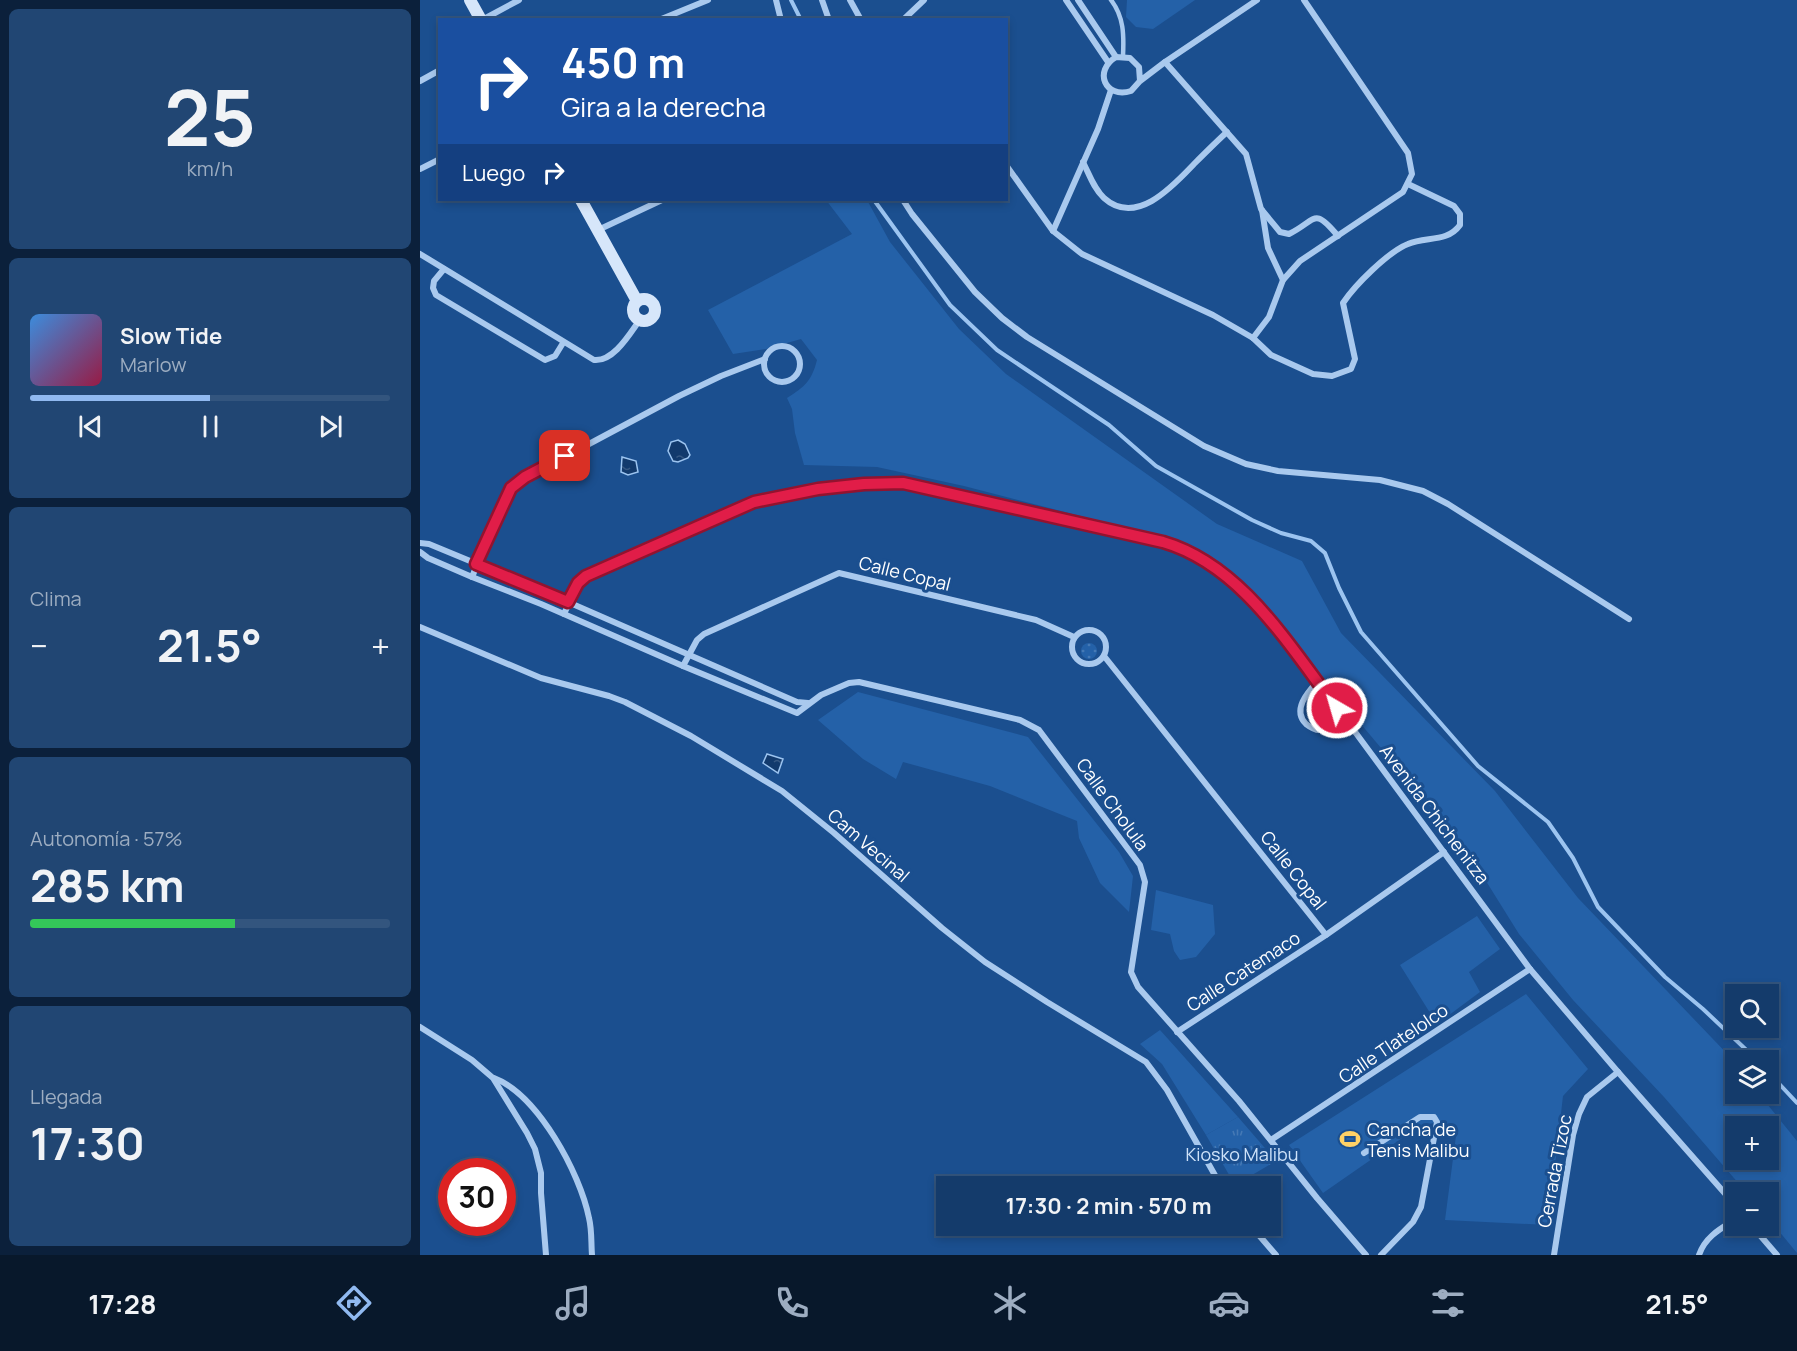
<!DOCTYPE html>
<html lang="es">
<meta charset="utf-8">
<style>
:root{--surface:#143b6b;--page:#214673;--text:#f1f3f6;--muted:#9dadc1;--line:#33557e;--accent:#90b9f0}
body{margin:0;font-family:Manrope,sans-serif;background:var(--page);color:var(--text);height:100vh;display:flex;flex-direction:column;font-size:22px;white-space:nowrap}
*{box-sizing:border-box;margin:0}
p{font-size:20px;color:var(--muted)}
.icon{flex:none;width:33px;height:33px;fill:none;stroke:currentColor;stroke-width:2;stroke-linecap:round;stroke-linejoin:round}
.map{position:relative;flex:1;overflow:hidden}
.drawer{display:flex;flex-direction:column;gap:9px;padding:9px;background:#0b203b;width:420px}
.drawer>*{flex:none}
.banner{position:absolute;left:18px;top:18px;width:570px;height:183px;border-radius:0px;box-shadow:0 3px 9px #0003,0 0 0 2px var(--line);background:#1a4fa0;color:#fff;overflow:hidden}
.fabs{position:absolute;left:1305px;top:984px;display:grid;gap:12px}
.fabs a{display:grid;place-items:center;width:54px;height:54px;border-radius:0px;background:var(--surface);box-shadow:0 3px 9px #0003,0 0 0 2px var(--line);font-size:30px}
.speed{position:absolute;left:18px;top:1158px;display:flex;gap:12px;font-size:30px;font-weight:700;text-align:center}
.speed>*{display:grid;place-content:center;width:78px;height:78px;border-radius:50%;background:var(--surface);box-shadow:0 3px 9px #0003,0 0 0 2px var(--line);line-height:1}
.speed .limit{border:9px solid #d22;background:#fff;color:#111}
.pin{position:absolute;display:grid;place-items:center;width:51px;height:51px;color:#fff;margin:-26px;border-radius:12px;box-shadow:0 3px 9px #0006}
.me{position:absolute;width:66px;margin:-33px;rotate:322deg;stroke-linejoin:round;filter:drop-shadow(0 0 4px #0008)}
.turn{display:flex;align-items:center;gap:21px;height:126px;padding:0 24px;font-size:27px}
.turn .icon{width:78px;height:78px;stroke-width:2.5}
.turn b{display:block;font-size:42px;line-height:51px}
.then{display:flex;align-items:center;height:57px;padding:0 24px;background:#0003;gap:12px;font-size:22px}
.big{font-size:45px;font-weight:700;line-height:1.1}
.drawer .card{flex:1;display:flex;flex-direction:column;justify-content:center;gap:9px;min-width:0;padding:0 21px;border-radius:9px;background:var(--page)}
.drawer .dial{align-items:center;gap:0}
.dial b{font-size:78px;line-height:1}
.song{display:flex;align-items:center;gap:18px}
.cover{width:72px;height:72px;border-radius:9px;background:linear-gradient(135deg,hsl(210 70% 55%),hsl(340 70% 35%))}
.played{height:6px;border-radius:3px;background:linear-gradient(90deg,var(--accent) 50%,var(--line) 50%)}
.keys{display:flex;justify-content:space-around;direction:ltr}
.heat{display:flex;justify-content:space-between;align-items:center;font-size:33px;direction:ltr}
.charge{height:9px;border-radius:4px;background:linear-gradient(90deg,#34c759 57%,var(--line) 0)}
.trip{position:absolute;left:516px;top:1176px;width:345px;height:60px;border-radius:0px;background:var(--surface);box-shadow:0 3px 9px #0003,0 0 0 2px var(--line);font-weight:700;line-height:60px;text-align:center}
.menu{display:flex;height:96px;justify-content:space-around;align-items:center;background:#08182b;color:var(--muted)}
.menu .icon{width:42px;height:42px}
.menu .on{color:var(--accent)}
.menu b{font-size:27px;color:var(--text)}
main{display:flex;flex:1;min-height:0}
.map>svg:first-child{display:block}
.grass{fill:#2461a8;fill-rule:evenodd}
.park{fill:url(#park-tufts)}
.garden{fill:url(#garden-dots)}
.water{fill:url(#water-ripples);stroke:#9cc4f0;stroke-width:1.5}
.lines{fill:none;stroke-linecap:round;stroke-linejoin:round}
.stream{stroke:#9cc4f0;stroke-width:4}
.lane{stroke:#a9c9ee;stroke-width:4.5}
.street{stroke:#a9c9ee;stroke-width:6}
.secondary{stroke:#d6e6fa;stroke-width:12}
.route-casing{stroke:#92132f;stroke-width:15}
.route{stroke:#e11d48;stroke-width:10}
.labels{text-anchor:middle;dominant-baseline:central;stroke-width:6;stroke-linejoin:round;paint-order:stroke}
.street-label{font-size:18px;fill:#fff;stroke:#1b4f8f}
.poi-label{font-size:18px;fill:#fff;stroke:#1b4f8f;text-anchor:start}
.park-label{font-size:18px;fill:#cfe3fa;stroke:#1b4f8f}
</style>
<main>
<section class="drawer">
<div class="card dial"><b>25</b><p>km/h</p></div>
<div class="card">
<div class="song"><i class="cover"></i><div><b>Slow Tide</b><p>Marlow</p></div></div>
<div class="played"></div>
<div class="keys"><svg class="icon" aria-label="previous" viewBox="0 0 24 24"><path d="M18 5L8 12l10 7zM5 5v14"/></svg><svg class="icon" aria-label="pause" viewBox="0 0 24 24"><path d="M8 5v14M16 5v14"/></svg><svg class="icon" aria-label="next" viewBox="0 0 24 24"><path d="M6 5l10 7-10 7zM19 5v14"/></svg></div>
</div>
<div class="card"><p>Clima</p>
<div class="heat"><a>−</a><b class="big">21.5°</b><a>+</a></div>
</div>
<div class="card"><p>Autonomía · 57%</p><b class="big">285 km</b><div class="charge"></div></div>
<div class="card"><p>Llegada</p><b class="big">17:30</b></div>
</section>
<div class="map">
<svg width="1377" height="1255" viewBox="0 0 1377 1255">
<defs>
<pattern id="park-tufts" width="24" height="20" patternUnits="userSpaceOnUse" patternTransform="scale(1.5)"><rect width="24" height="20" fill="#2461a8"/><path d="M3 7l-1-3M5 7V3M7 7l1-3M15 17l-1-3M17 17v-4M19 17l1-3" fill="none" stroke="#4579b5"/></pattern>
<pattern id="garden-dots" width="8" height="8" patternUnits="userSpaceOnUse" patternTransform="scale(1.5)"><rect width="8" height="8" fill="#2461a8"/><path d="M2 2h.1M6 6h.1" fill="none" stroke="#4579b5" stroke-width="1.8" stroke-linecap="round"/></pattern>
<pattern id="water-ripples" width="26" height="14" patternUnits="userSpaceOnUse" patternTransform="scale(1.5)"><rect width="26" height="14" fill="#123a6d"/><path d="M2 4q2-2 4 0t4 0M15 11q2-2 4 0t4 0" fill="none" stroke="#365883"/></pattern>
</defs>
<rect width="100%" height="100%" fill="#1b4f8f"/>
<g class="grass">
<path d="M707,0H775L733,29L716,27L706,17Z"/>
<path d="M406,200H447L470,242L539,329L586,374L797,524L882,561L921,633L1075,791L1158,898L1314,1061L1315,1064L1316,1094H1339L1377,1141V1253L1349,1219L1348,1192H1326L1244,1097L1153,1000L1099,934L1046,849L829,591L769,544L544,486L457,467L384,465L375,433L372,409L367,398C385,387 392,380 397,360L381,339L346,349L313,354L288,310L432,234ZM1316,1126H1348V1160H1316Z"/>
<path d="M438,692L608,737L699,852L713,876L709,912L680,883L659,838L657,821L570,786L483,762L476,779L443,759L398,720Z"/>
<path d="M736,890L793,905L795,934L776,957L760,960L754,951L750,934L731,930Z"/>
<path d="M1057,916L1080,949L1049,972L1060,992L1017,1024L980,965Z"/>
<path d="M1106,994L1168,1069L1143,1096L1128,1225L1025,1220L1037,1128L1017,1122L998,1127L903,1193L869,1145Z"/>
<path d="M740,1030L818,1117L786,1135L742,1064L720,1044Z"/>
</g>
<path class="park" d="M818,1117L856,1161L815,1185L786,1135Z"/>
<g class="garden">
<circle cx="669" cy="651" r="8"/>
<path d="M898,696L912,713L904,718L895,717C887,709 891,702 898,696Z"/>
</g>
<g class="water">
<path d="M258,440L265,444L270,455L268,458L258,462L253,461L248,451L251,442Z"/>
<path d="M202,457L216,461L218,472L208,475L201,472Z"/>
<path d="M347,754L363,759L358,773L343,763Z"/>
</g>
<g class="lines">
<g class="stream">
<path d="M371,0L381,20"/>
<path d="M454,200L530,305L577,350L689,425L736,466L832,520L861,533L891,541L905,553L919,588L941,632L1058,766L1128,822L1153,858L1178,907L1245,977L1283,1009L1337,1060"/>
<path d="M1348,1072L1377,1103"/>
</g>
<path class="lane" d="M691,0C704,17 704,35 703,56"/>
<g class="street">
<path d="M356,0L361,20"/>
<path d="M402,0L409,20"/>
<path d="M430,0L441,20"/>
<path d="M646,0L688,62"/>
<path d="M658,0L696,57"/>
<path d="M62,20L99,0"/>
<path d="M239,20L288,0"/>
<path d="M483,20L504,0"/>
<path d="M745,62L826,154L841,209L860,232L869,234C897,220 893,206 918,236"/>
<path d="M0,81L20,70"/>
<path d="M720,81L719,67L710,58L696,57C673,71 685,99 711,91L720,81L745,62L837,0"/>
<path d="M663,162C669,174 674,189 684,198C716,227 753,186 774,164C785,153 796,142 807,132"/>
<path d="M586,165L633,231L662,254L793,315L833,338L851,355L893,374L912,376L931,369L935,359L923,303C935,285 968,252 988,244C1006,236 1027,243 1040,225V214L1034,206L988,184"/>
<path d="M0,169L20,159"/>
<path d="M483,200L492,214L555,292L582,318L607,337L784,446L826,464L858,471L960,480L1003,491L1028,504L1209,619"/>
<path d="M842,210L848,248L863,280"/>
<path d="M178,230L242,200"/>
<path d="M633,231L678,129L691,90"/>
<path d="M0,254L174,360C193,362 209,335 219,321"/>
<path d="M24,269L14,281L13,288L16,295L125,360L135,356L143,343"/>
<path d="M833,338L849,317L863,280L880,261L983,192L992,174L988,153L884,0"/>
<circle cx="362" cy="364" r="18"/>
<path d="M0,543L9,544L125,592L377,702L388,703"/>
<path d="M0,552L8,558L52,577L121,604L263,666L377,713L401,695L429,683L439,682L600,720L619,730L720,865L725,882L711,972L718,987L819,1101L897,1198L946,1255"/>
<path d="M52,577L87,493L94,484L259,396L301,376L345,359"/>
<path d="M144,614L158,583L166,576L334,503L398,489L444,484L483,483L743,542L767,550L789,562L820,587L839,607L927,721L1110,969L1198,1072L1316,1206"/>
<path d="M0,627L121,678L189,696L205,702L271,736L362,791L414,833L522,928L565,962L627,1002L726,1062L747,1090L801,1186"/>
<circle cx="669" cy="647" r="17"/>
<path d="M684,656L906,935"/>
<path d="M263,666L277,640L284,634L419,573L616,620L654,637"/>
<path d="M897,682C887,693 872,710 886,724C890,727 895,730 899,730C908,730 919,725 927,721"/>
<path d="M0,1027L52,1060L73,1078L107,1133L115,1149L121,1173V1193L126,1255"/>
<path d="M757,1032L906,935L1024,852"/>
<path d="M74,1078C118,1095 160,1173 169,1218C172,1230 171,1243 172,1255"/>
<path d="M851,1140L1110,969"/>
<path d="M944,1153L1000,1117H1014L1017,1122L1001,1207L993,1222L961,1255"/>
<path d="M831,1226L856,1255"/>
<path d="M1332,1226L1357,1255"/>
<path d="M1134,1255L1153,1135L1159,1114L1167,1097L1198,1072"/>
<path d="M1279,1255C1285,1237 1300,1229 1316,1219"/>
</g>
<g class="secondary">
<path d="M50,0L61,20"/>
<path d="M161,200L217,301"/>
<circle cx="224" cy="310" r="11"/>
</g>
</g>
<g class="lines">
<g class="route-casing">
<path id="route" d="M145,456L105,477L91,488L56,564L148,602L158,583L166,576L334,502L398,489L444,484L483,483L743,542C822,565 869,646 917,708"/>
</g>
<use href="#route" class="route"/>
</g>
<defs>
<g id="stadium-bare" transform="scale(1.62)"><path d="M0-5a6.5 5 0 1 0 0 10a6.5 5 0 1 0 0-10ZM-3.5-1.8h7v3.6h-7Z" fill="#ffd166" stroke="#1b4f8f" stroke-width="2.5" paint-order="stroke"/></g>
</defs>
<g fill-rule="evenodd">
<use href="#stadium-bare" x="930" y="1139"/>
</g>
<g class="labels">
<g class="street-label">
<text transform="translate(485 573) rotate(14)">Calle Copal</text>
<text transform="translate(693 804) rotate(54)">Calle Cholula</text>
<text transform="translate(1015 814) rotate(53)">Avenida Chichenitza</text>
<text transform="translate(449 845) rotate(41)">Cam Vecinal</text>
<text transform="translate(874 870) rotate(52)">Calle Copal</text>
<text transform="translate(823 971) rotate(-33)">Calle Catemaco</text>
<text transform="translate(973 1043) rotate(-34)">Calle Tlatelolco</text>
<text transform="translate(1134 1171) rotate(-79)">Cerrada Tizoc</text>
</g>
<g class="poi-label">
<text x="947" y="1129">Cancha de<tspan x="947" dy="21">Tenis Malibu</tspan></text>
</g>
<g class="park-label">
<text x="822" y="1154">Kiosko Malibu</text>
</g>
</g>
</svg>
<div class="fabs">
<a><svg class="icon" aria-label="search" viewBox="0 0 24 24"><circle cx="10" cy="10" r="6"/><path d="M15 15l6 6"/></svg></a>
<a><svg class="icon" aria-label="layers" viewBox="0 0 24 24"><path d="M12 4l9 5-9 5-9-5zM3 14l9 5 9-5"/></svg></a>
<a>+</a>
<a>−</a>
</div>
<div class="speed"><div class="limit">30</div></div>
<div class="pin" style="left:145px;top:456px;background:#d93025"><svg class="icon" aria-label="arrive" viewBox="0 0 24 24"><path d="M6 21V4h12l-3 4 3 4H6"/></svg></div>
<svg class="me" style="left:917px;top:708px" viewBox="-20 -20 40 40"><circle r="17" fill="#e11d48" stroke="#fff" stroke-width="3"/><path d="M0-11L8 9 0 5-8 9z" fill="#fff"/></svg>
<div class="trip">17:30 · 2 min · 570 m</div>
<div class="banner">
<div class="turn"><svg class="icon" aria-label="right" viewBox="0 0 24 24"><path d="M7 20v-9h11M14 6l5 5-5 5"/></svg><div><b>450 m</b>Gira a la derecha</div></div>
<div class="then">Luego<svg class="icon" aria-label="right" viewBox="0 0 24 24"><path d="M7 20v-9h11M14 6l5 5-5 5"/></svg></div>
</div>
</div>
</main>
<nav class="menu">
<b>17:28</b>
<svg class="icon on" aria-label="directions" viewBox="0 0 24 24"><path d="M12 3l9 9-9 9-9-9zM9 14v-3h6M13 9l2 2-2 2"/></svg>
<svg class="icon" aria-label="music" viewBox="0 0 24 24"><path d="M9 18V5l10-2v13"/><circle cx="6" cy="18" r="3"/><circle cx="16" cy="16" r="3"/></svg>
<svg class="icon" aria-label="phone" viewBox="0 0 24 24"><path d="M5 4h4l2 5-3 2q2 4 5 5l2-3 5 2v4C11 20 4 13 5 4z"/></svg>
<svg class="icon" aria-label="climate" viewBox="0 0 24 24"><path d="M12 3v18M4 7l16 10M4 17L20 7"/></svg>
<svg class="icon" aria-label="car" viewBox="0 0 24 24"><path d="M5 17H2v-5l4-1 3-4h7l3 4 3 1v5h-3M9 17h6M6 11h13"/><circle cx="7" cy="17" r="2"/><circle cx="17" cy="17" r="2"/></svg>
<svg class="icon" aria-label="filters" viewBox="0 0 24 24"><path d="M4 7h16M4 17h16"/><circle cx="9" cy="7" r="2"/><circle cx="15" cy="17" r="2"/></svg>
<b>21.5°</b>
</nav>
